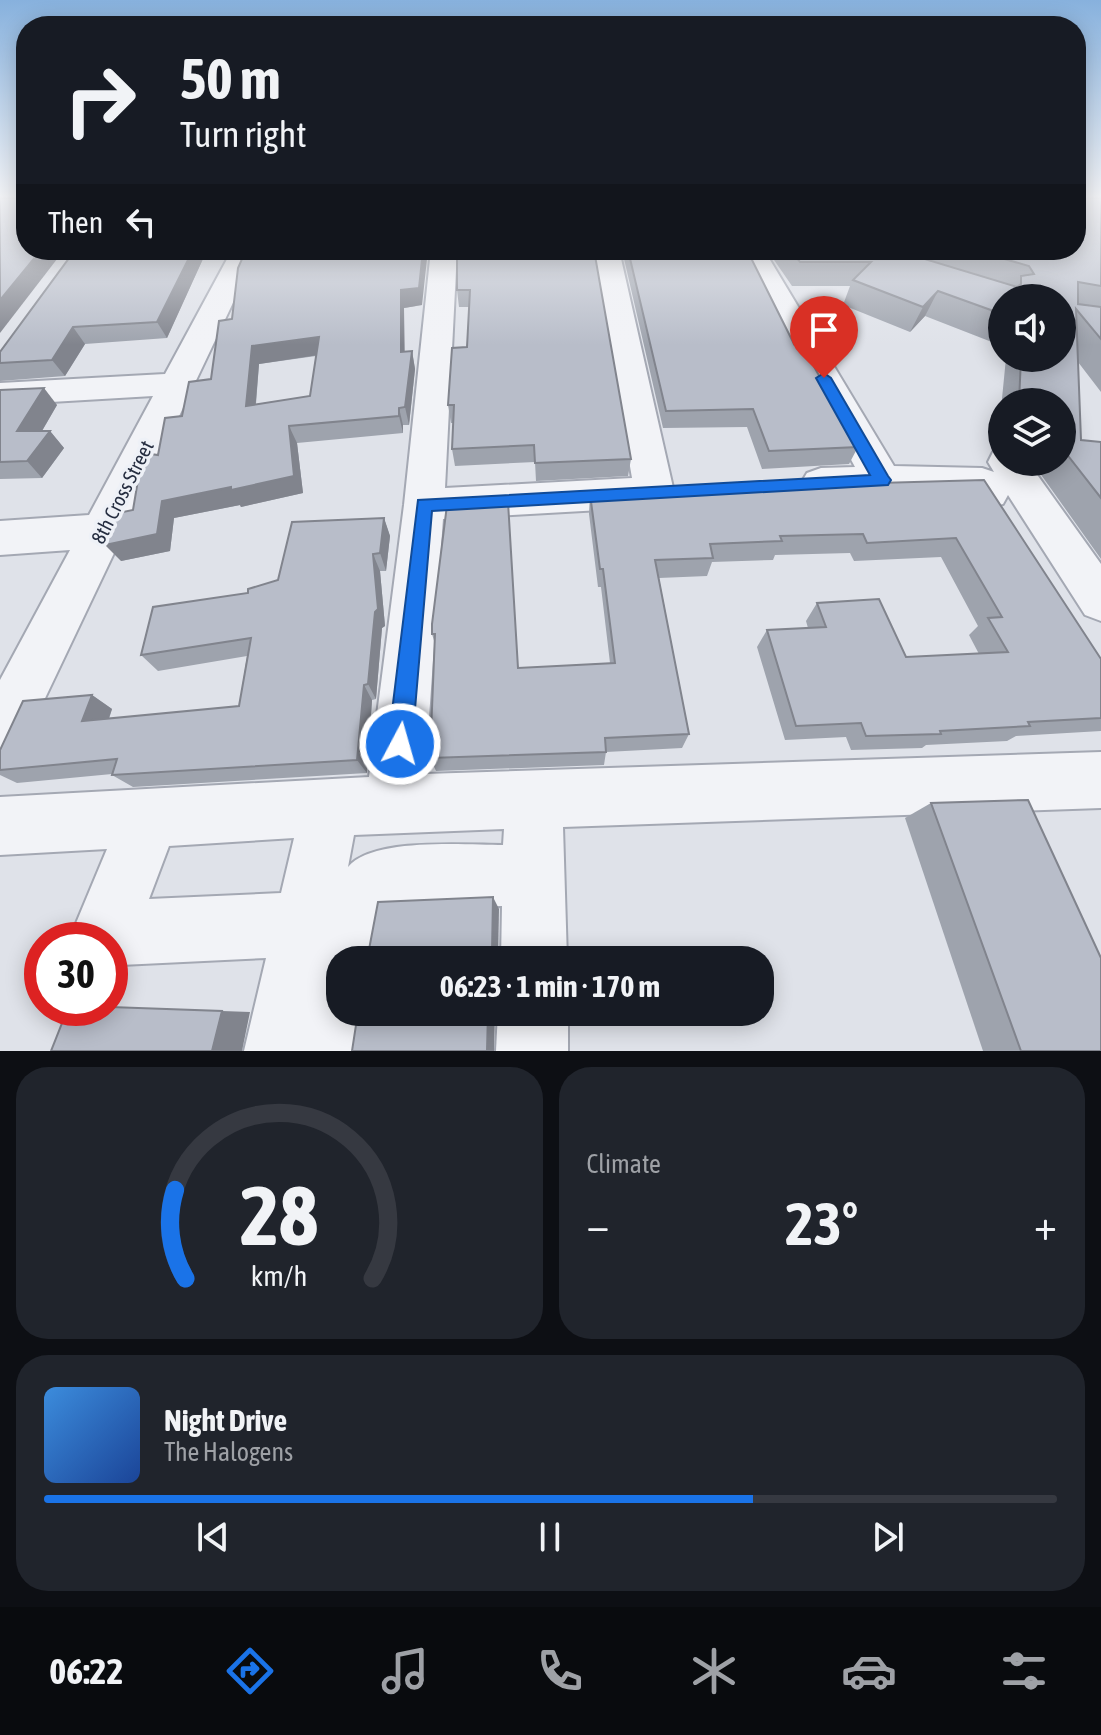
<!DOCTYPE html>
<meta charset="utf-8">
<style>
:root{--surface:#171b24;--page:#20242c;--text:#f1f3f6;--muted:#9ea1a6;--line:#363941;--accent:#1a73e8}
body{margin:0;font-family:"Asap Condensed",sans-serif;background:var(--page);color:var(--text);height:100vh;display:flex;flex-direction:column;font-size:30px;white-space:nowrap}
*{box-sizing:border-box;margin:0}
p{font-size:26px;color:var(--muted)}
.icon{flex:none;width:44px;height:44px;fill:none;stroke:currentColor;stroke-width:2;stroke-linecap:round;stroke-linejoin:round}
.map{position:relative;height:1051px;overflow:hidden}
.drawer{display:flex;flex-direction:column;gap:16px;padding:16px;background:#0d0f14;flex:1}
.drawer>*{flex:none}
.top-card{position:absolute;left:16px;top:16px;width:1070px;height:244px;border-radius:32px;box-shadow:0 4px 20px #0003;background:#171b24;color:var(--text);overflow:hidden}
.fabs{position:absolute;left:988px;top:284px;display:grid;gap:16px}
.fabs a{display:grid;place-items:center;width:88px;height:88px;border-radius:50%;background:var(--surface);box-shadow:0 4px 20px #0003;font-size:40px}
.speed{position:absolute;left:24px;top:922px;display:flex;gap:16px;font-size:40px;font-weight:700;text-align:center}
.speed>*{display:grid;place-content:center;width:104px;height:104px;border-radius:50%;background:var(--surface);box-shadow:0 4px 20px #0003;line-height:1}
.speed .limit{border:12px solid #d22;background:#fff;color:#111}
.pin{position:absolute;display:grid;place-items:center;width:68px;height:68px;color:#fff;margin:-82px -34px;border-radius:50% 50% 50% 0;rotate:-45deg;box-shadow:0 0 8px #0007}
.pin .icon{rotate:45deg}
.me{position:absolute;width:88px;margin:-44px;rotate:6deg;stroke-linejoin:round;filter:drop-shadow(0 0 6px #0008)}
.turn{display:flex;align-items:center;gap:28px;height:168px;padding:0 32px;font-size:36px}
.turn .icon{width:104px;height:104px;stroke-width:2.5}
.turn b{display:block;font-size:56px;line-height:68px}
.then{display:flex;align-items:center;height:76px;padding:0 32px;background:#0003;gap:16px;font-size:30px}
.big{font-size:60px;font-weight:700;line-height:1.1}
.drawer .tile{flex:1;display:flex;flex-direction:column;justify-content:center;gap:12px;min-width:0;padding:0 28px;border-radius:32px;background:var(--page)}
.drawer .dial{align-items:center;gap:0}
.dial svg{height:208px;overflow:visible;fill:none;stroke:var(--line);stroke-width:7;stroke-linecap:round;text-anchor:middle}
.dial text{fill:var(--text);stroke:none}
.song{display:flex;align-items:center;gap:24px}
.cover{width:96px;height:96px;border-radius:12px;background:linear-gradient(135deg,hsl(210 70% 55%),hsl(220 70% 35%))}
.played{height:8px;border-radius:4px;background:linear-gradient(90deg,var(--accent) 70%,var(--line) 70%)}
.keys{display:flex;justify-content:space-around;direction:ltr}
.heat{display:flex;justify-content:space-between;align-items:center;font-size:44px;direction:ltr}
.drawer .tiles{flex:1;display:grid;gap:16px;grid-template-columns:1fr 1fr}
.tile:last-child{grid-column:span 2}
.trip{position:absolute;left:326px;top:946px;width:448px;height:80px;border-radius:32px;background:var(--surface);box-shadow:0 4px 20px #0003;font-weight:700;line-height:80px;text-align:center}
.tab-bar{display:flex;height:128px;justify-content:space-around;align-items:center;background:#090b0e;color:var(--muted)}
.tab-bar .icon{width:56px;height:56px}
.tab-bar .on{color:var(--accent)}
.tab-bar b{font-size:36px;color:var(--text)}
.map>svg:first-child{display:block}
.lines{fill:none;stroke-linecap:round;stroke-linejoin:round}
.minor-casing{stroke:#a4a8b3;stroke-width:4}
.minor{fill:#f2f3f7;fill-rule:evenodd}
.wall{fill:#9ea3ad;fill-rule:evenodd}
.shaded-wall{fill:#81848d}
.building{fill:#b8bdc9;stroke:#81848d;stroke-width:2;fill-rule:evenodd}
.route{fill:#1a73e8;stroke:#114b97;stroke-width:2}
.labels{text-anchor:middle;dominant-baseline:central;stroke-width:7;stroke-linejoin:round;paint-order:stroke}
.street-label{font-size:20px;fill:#262e41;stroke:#eef1f7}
</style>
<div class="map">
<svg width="1101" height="1051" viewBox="0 0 1101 1051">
<rect width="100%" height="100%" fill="#dfe2e9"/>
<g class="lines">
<g class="minor-casing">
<g id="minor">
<path d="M232,250H258L19,753L0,761V680L70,550L0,555V521L89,515L153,396L0,405V383L165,374Z"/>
<path d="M431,250H457L445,488L632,478L593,250H619L674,492L668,503L654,507L443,519L425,774L1101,752V808L563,827L567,960H501L502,906L411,908L392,911L384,960H340V1012H375L369,1051H244L266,958L121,965L110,969V940H69L107,849L0,855V797L369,777L404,505ZM504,829L503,845C467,845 373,837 348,867L354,835ZM294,838L281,893L149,899L169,846Z"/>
<path d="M738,250H764L894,466L982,468L994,472L988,462L993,452L1002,450V462H1028L1101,564V621L1085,615L1008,495L1003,504C990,507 979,510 971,497L882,494L821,498L807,493L801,483L807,473L821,468L855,467Z"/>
<path d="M498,1012H568V1051H496Z"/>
</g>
</g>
<use href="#minor" class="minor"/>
</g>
<g class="wall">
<path d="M1101,198V392L1078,362L1081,440L1101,442V559L1032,462H1062V402H1002V445L998,439L1006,358H1062L1002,298V346L925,316L910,332L843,305L850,286H792L772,257L774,250H1076Z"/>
<path d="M75,250H207L167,338L85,344L65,376L0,381V352Z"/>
<path d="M457,250L631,459L628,476L536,481L535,462L455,466L452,449L453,423H451L448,405L467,347L469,307H459L457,290Z"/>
<path d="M622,250H747L794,344L858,447L849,464L762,469L747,427L663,428Z"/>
<path d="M422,305L404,308V352L412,351L415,369L409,425H403V433L297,443L303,493L241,507L240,505L174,518L170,551L121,561L133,510L158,455L182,416L211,379L219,321ZM316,356L310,396L256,404L259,364Z"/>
<path d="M0,390L57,405L42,431H50L64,448L42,478L0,479Z"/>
<path d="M984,480L1101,659V731L1016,736L1007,741L926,745L922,748L851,750L846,737L785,740L757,647L767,630L808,628L806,621L817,603L906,657L979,654L969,635L978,626L941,557L854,561L850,553L775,555L773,560L712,562L707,576L659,578L689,734L682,748L606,752L604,765L436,771L430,758L435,644L432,634V624L518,668L610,663L601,587H598L589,514L590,494Z"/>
<path d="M384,518L390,536L386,571H380L385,626L382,628L376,699L372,700L367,773L133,787L112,775V774L17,783L0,775V750L92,695L112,709L109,719L239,706L247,656L158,671L141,655L248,593L278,580Z"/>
<path d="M931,803L1101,1051H983L905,818Z"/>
</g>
<g class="shaded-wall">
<path d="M41,250H64L0,333V300Z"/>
<path d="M193,250H207L167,338L157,322Z"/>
<path d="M423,250H428L422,305L404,308L405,370L401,352V290Z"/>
<path d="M938,291L925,316L910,332L923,307Z"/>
<path d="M73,327L85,344L65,376L52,360Z"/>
<path d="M319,337L325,354L259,364L254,424L246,406L252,346Z"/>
<path d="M412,351L415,369L409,425L405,407Z"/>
<path d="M44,388L57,405L32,448L17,431Z"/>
<path d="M399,408L403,425V433L399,416Z"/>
<path d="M289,426L297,443L303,493L241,507L240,505L174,518L170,551L121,561L105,545L162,501Z"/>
<path d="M50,431L64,448L42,478L27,461Z"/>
<path d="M384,518L390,536L386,571L380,553Z"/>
<path d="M373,554L380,571L385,626L382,628L376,699L368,684Z"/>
<path d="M364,685L372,700L367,773L357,760Z"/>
<path d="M92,695L112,709L103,735L82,721Z"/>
<path d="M493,897L499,909L498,960L492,953Z"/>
<path d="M222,1011L250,1012L242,1051H212Z"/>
<path d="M488,1012H495L494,1051H487Z"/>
</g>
<g class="building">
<path d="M0,198H26V250H41L0,300Z"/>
<path d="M1076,198H1101V286L1078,282V304L1101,307V339L1076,309L1081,440L1101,442V498L1062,448V402H1019L1021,358H1062V298H1002V314L938,291L923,307L853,280L871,262H800L791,250H895L1017,287L1021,284V276L1034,274L1029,266L973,250H1076Z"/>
<path d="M75,250H193L157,322L73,327L52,360L0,363V352Z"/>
<path d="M246,250H423L419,288L401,290V352L412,351L405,407L399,408V416L289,426L294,476L231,490V487L162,501L157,534L105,545L113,514L133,510L142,456L144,453L158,455L165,418L182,416L189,382L211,379L219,321L232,319L238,268ZM319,337L310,396L246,406L252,346Z"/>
<path d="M457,250H594L631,459L535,463L534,445L452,449L454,405H448L452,348L467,347L470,290H457Z"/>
<path d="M628,250H747L794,344L799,339L858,447L769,451L753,409L666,411Z"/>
<path d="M44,388L17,431H50L27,461L0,462V390Z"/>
<path d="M877,478L879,483L984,480L1101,659V718L1028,722L1030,726L940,731L941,734L866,736L861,723L796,726L767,630L826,627L817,603L879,599L906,657L1008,652L988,618L1002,617L956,538L867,543L863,534L780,536L782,541L710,544L713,558L655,560L689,734L605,738L606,752L430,758L435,634H432V624L447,505L508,502L518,668L615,663L603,569H600L590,494Z"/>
<path d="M384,518L380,553L373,554L378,609L375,612L368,684L364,685L357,760L112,775L117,759L0,770V750L23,701L92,695L82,721L239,706L251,638L141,655L153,607L248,593V589L278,580L292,522Z"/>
<path d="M1028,800L1101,958V1051H1021L931,803Z"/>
<path d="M493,897L492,953L495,956H512V960H367L378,902Z"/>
<path d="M110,1007L222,1011L212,1051H51L68,1008Z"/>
<path d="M358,1012H488L487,1051H352Z"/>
</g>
<linearGradient id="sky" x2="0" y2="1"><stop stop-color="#87b1dd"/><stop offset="0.57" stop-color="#f1f2f5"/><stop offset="1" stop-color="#f1f2f5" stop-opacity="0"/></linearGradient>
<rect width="1101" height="345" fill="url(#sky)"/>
<path class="route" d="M824,373L831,378L888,476L891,480L888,485L432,511L412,744L408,752L400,756L392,752L388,744L418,500L870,475L816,378Z"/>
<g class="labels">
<g class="street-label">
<text transform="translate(122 492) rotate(-63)">8th Cross Street</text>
</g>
</g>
</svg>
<div class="fabs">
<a><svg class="icon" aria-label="sound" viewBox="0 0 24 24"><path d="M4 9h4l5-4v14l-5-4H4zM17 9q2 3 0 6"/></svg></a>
<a><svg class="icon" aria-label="layers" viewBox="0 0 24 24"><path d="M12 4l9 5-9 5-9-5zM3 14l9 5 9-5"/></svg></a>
</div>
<div class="speed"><div class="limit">30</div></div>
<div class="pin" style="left:824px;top:378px;background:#d93025"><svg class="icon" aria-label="arrive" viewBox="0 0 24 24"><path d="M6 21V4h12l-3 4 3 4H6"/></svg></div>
<svg class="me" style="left:400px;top:744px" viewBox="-20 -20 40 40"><circle r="17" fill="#1a73e8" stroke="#fff" stroke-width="3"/><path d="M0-11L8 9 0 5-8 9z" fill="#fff"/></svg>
<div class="trip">06:23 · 1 min · 170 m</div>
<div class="top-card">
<div class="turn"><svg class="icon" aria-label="right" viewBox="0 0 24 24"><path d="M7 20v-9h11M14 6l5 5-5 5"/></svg><div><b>50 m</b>Turn right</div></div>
<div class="then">Then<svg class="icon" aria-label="left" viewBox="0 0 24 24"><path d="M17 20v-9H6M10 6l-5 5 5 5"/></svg></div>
</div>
</div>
<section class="drawer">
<div class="tiles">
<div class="tile dial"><svg viewBox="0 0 100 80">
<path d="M14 69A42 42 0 1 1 86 69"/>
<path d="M14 69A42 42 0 0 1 10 35" stroke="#1a73e8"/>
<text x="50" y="56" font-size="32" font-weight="700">28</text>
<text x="50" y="72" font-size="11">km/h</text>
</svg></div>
<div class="tile"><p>Climate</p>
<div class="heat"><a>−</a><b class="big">23°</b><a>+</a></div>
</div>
<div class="tile">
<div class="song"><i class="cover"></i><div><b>Night Drive</b><p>The Halogens</p></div></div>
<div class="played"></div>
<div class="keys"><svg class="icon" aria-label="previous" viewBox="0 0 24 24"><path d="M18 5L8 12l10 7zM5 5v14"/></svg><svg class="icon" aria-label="pause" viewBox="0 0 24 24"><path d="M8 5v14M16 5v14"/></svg><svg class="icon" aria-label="next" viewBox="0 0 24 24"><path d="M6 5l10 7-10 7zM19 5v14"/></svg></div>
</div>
</div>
</section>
<nav class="tab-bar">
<b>06:22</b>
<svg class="icon on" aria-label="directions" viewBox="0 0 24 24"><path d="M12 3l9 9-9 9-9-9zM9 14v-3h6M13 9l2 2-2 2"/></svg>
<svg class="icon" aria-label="music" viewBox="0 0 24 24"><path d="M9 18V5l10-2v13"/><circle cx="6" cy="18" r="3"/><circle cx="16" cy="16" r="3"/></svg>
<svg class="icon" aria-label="phone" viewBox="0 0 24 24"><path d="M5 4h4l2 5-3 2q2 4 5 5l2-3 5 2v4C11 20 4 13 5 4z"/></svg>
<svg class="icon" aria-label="climate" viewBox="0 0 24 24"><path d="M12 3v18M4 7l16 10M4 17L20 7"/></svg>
<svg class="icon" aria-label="car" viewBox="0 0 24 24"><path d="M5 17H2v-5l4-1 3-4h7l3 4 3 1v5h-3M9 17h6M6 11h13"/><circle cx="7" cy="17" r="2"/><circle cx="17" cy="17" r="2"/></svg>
<svg class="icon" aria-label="filters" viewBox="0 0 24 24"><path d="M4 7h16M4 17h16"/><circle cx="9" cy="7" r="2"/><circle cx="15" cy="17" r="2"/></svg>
</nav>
